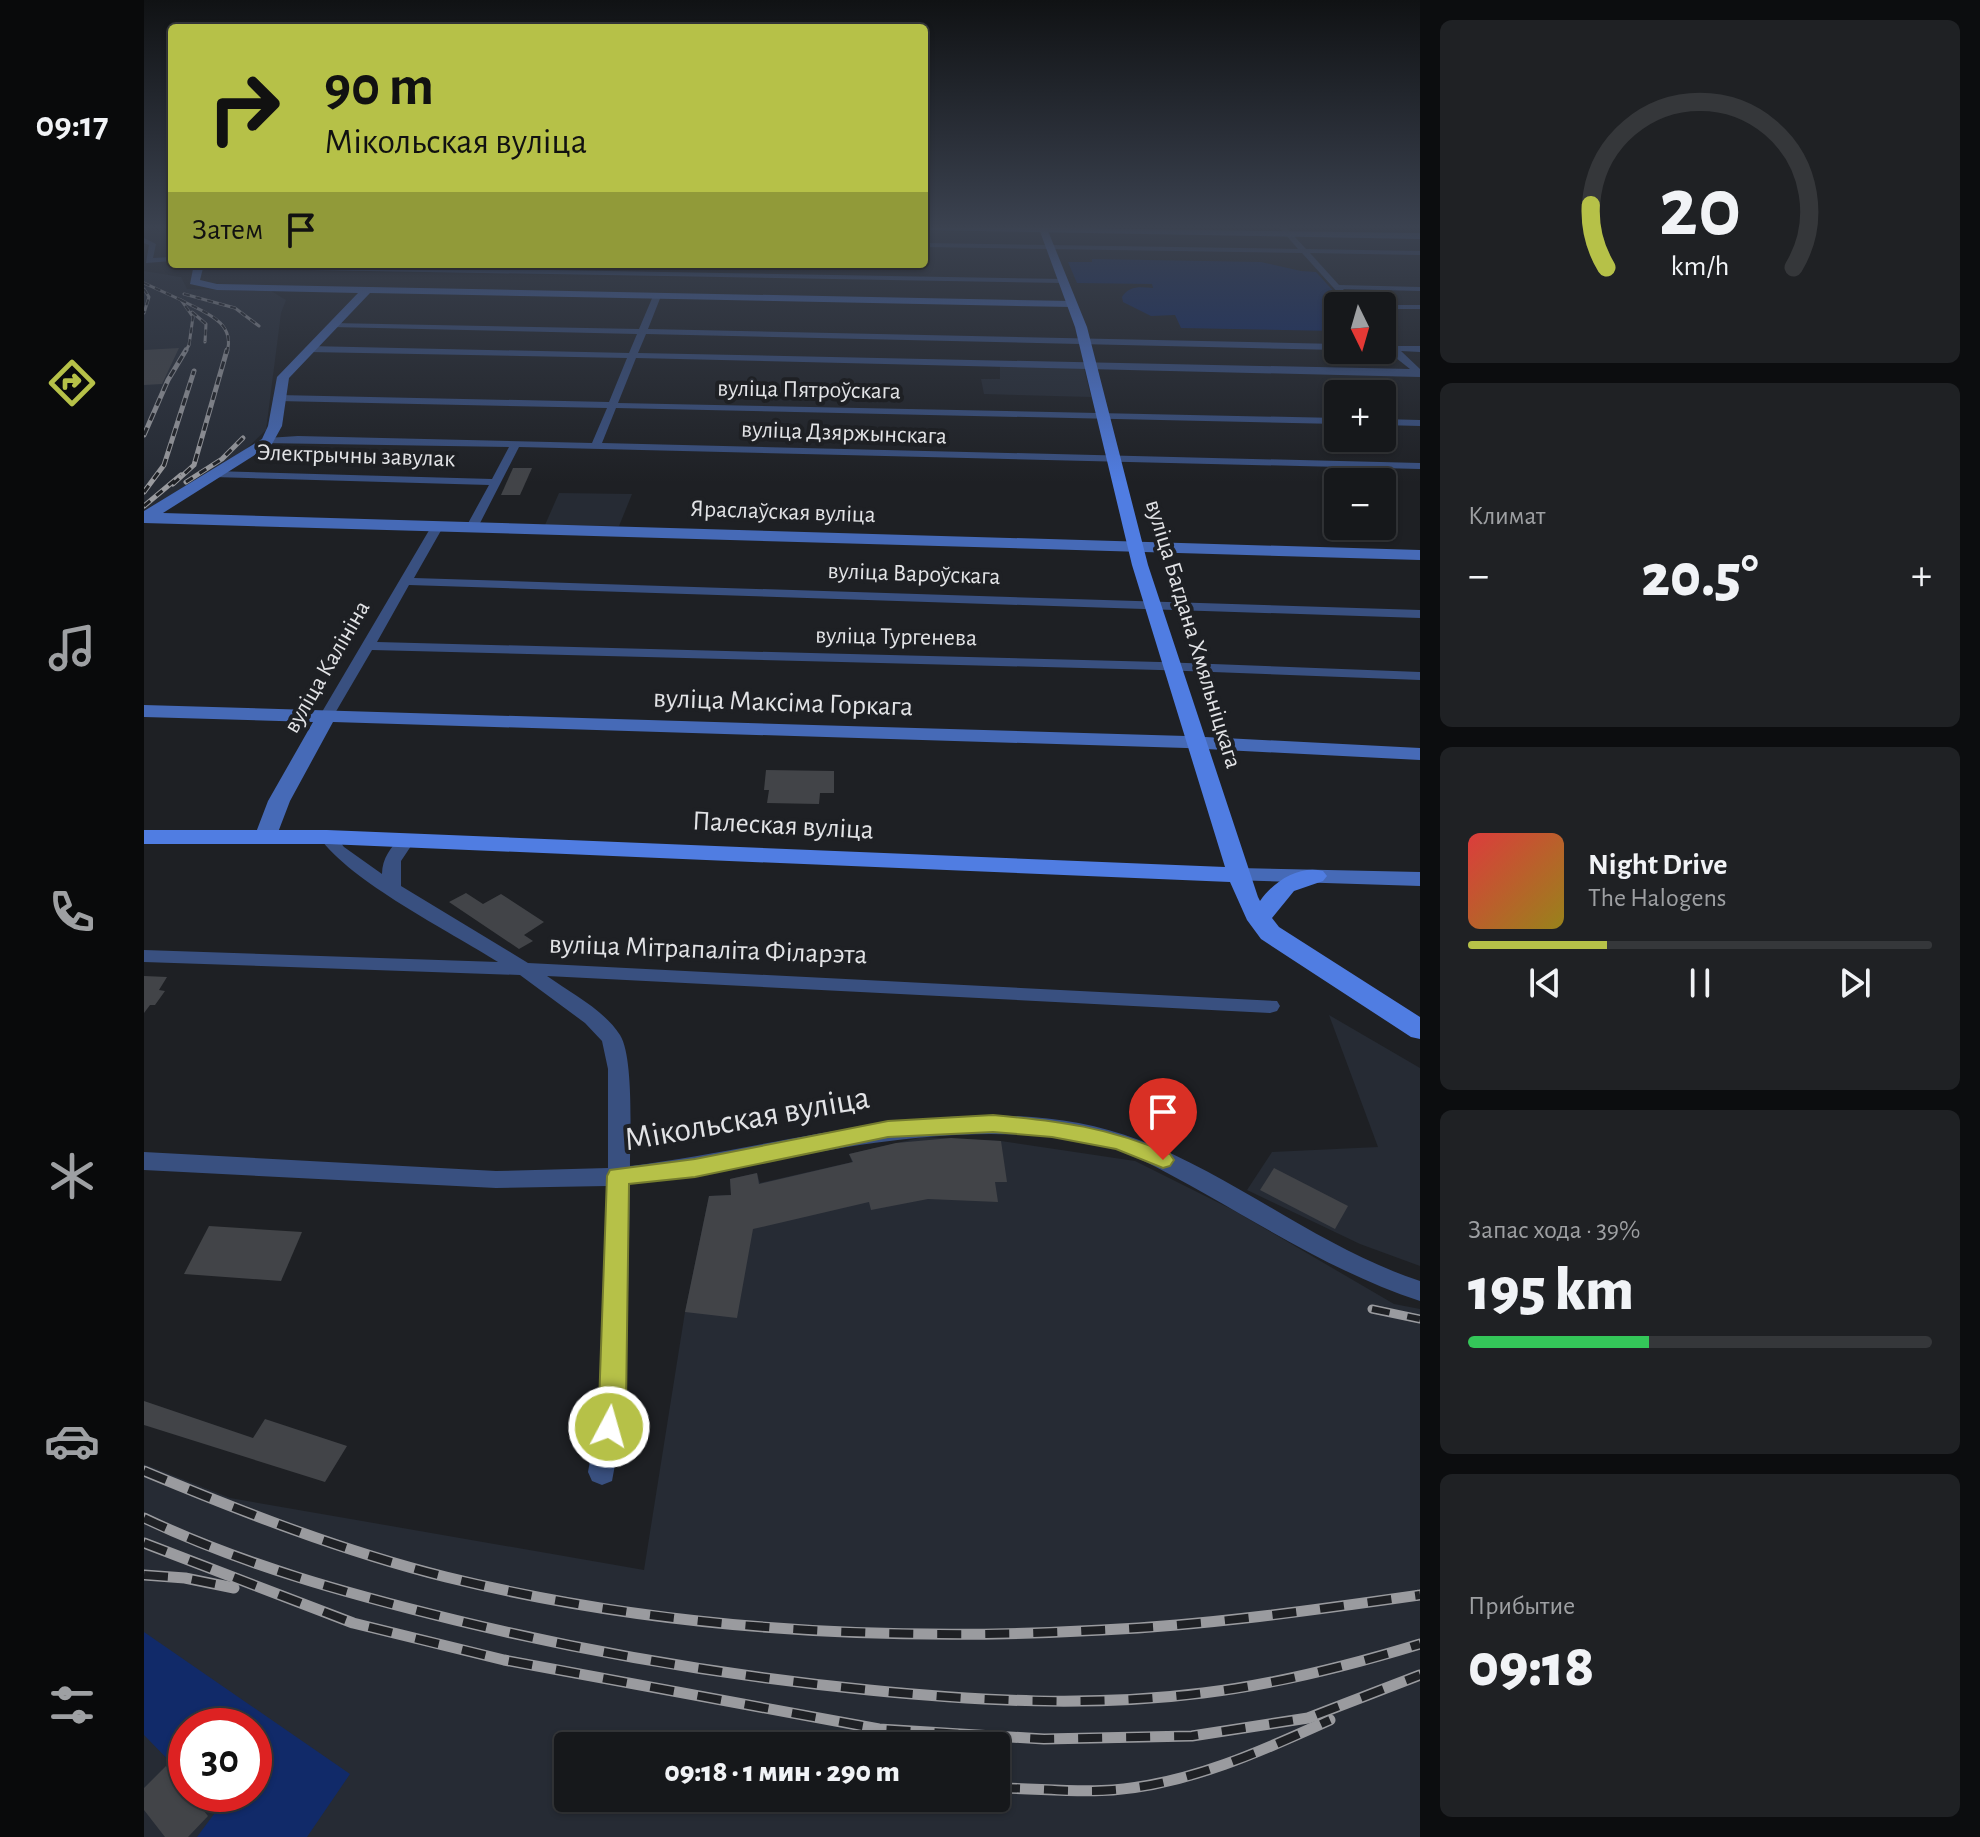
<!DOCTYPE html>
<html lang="ru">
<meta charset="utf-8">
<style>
:root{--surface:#16181b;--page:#1f2124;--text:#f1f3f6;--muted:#9ea0a3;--line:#35373a;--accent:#b6c148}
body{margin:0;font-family:"Alegreya Sans",sans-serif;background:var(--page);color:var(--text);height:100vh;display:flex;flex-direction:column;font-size:30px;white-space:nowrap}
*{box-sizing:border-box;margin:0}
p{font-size:26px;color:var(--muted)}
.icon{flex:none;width:44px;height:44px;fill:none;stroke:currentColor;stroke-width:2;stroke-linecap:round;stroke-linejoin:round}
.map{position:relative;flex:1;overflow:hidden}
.panel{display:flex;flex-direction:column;gap:20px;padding:20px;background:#0c0d0f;width:560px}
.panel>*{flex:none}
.top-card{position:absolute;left:24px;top:24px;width:760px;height:244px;border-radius:8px;box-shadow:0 2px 6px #0004,0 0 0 2px var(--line);background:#b6c148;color:#111;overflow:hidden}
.needle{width:52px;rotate:175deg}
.fabs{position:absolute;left:1180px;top:292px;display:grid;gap:16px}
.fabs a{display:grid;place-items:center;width:72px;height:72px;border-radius:8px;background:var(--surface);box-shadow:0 2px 6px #0004,0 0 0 2px var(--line);font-size:40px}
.speed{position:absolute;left:24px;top:1708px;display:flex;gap:16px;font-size:40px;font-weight:700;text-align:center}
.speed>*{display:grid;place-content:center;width:104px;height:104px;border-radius:50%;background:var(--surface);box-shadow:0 2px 6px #0004,0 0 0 2px var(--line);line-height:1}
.speed .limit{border:12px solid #d22;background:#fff;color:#111}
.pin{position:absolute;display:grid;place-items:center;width:68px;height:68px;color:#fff;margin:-82px -34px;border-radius:50% 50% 50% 0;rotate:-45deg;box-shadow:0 0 8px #0007}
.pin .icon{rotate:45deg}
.me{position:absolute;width:88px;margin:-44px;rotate:6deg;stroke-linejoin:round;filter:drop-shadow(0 0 6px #0008)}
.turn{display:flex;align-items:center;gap:28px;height:168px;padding:0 24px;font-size:36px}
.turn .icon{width:104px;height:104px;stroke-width:2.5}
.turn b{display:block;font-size:56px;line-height:68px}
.then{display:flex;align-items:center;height:76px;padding:0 24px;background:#0003;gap:16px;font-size:30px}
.big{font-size:60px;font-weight:800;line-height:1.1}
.panel .card{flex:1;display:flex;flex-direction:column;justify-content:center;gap:12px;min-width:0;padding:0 28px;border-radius:12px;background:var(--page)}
.panel .dial{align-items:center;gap:0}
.dial svg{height:208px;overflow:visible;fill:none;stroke:var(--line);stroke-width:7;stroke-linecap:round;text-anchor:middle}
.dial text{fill:var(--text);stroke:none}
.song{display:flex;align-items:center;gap:24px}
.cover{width:96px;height:96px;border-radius:12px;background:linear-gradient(135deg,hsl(0 70% 55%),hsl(50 70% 35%))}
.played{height:8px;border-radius:4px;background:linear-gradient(90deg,var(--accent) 30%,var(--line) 30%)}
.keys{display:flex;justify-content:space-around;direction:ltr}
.heat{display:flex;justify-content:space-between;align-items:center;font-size:44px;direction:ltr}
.charge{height:12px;border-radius:6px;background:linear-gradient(90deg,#34c759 39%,var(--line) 0)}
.trip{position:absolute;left:410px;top:1732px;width:456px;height:80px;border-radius:8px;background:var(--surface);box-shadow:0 2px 6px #0004,0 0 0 2px var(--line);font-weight:800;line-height:80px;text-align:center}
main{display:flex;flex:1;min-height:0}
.menu{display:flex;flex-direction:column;width:144px;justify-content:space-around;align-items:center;background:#090a0b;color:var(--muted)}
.menu .icon{width:56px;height:56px}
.menu .active{color:var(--accent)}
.menu b{font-size:36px;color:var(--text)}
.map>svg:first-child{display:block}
.built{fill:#262b34;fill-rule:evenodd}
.green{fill:#112a69}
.building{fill:#424448}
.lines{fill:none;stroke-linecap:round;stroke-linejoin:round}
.street{fill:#395080;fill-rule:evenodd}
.secondary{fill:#466ab7;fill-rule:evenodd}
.primary{fill:#507de2;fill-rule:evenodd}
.rail-far3-casing{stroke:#9a9b9f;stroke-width:3}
.rail-far2-casing{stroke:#9a9b9f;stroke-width:5}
.rail-far1-casing{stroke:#9a9b9f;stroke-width:9}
.rail-casing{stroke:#9a9b9f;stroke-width:11}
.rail-far3{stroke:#1e2024;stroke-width:2;stroke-dasharray:6;stroke-linecap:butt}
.rail-far2{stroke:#1e2024;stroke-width:3;stroke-dasharray:8;stroke-linecap:butt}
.rail-far1{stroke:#1e2024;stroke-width:6;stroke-dasharray:18;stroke-linecap:butt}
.rail{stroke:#1e2024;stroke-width:8;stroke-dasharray:24;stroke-linecap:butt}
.route{fill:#b6c148;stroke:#767d2f;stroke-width:2}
.labels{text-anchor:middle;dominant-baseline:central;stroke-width:8;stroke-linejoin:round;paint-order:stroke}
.far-street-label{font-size:24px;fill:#e2e3e6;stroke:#1e2024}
.street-label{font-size:28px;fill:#e2e3e6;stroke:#1e2024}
.near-street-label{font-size:34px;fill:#e2e3e6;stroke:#1e2024}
</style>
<main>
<nav class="menu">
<b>09:17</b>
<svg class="icon active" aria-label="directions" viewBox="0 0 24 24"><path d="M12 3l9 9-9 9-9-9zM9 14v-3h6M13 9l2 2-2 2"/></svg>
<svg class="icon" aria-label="music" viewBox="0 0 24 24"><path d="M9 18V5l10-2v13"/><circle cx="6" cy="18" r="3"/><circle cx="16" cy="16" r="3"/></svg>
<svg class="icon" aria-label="phone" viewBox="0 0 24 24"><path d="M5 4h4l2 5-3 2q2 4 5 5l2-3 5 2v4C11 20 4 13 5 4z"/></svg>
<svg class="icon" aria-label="climate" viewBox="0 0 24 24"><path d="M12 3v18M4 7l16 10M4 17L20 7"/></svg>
<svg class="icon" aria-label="car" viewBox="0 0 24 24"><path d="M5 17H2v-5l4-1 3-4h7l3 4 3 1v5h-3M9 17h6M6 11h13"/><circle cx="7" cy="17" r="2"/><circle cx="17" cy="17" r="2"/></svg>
<svg class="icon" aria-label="filters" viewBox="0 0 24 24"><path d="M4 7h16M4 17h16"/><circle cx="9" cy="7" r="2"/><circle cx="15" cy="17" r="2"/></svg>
</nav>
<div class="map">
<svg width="1276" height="1837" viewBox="0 0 1276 1837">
<rect width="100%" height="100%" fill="#1e2024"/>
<g class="built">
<path d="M0,271L37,277L43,289L127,291L142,300L137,313L122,430L98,453L0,511Z"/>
<path d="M856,366L940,368L947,397L840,394L837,379H856Z"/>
<path d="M415,493L488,494L475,526L401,525Z"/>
<path d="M1185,1015L1276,1068V1266L1216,1244L1103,1190L1128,1152L1234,1147Z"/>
<path d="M779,1137L857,1141L991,1161L1089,1210L1250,1304L1276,1309V1837H0V1464L86,1498L500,1570L541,1312L565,1196L587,1195L586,1179L613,1173L616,1183L708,1162L705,1154ZM42,1726H110V1794H42ZM424,1746H852V1798H424Z"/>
</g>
<g class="green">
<path d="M948,259L1117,262L1157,271L1172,272L1203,306H1194V331L1037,328L1031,315L1007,316L979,302L978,297C985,285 997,287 1009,288L1008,284L933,283L924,262H948Z"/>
<path d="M0,1632L206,1774L163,1837H53L73,1810L57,1794H110V1726H42V1778L0,1735Z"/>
</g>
<g class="building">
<path d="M35,348L18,384L0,385V350Z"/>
<path d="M369,468H388L376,495H357Z"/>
<path d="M622,770L690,771V793H676L675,804L623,803L625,790H620Z"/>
<path d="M322,893L339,904L357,894L400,922L380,935L389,941L375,949L305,902Z"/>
<path d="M0,976L23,977L15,990L21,991L11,1005H6L0,1013Z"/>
<path d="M807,1138L857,1141L863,1182H851L854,1202L784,1199L727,1210L725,1202L609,1229L593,1318L541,1312L565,1196L587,1195L586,1179L613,1173L615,1184L709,1162L705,1154L752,1143Z"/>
<path d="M1130,1168L1204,1206L1191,1229L1116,1190Z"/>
<path d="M65,1226L158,1232L137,1281L40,1274Z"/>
<path d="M0,1401L109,1438L121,1419L203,1446L181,1482L0,1425Z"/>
<path d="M22,1766L42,1789V1794H46L64,1816L44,1837H21L0,1810V1788Z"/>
</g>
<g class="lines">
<g class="street">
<path d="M1134,226H1141L1162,249L1276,251V255L1166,253L1195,285L1276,287V291L1199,289L1214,306H1206L1158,253L780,247V243L1154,249Z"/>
<path d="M0,238L12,244L9,258L28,257V261L2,263L5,245L0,243Z"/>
<path d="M54,264L920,279L924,281L920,283L55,268L51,266Z"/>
<path d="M513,294L517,296L504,329L1194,344V350L502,334L494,353L1266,369L1242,350L1238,335L1251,346H1276V352L1257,351L1276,369V377L492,358L474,403L1194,418V424L472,408L458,443L1276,463V469L375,447L334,527L328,530L322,527L345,485L70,477L65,474L70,471L348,479L365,447L119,443V439L123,438L154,436L448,443L463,408L134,401L129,398L134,395L465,402L483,358L165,352L161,349L165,346L485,353L493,334L188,327L184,325L188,323L495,329L509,296Z"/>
<path d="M1238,305H1276V309H1238V306H1235Z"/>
<path d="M1238,419L1276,420V426L1238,425Z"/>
<path d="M293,524L299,527L270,578L1276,610V618L265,585L233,642L1016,662L1276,672V680L1016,670L228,650L187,720H177L175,717L287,527Z"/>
<path d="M183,832L189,833L200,847L238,874C238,858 247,848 257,836H269L271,840L257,861V886L384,963L1133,1001L1136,1006L1133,1011L1126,1013L403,976C427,993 460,1010 476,1035C490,1057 486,1138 486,1166C645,1147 838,1080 995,1140C1093,1177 1175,1248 1276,1281V1301C1175,1268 1091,1206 996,1159C965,1144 930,1139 896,1136C756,1124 623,1167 486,1184L482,1405L468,1481L458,1485L448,1481L444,1472L456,1405L463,1186L352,1188L0,1170V1152L352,1171L464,1168V1069L458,1041L441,1023L376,975L0,962V950L354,962C305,931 207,882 175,837Z"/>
</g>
<g class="secondary">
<path d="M780,226L1276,233V239L780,230Z"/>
<path d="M50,264H60L56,280L73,284L928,301L933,304L928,307L226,293L145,378L138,426L128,444L19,513L1276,550V560L0,523V511L118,439L124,426L133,377L214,293L73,290L46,284Z"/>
<path d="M0,705L1042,736L1276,748V760L1042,748L189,722L146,801L133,835L122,842L111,835L124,801L169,722L0,717Z"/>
<path d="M1094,868L1276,872V886L1086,880L1082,875L1086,870Z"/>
</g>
<path class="primary" d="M894,226H902L943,327L1004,565L1114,897L1116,901C1130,881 1155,865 1179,871L1183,876L1179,881L1150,891L1128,918L1135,927L1276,1017V1039L1267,1037L1117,939L1103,920L1086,882L183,844H0V830H183L1081,867L988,565L931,327Z"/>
<g class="rail-far3-casing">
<g id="rail-far3">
<path d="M0,283L37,300L49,317L45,345L41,352"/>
<path d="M0,289L5,297L0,313"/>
<path d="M40,294L91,308L115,326"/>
<path d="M37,300C59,312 92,321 83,352"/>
<path d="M48,312L62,324L61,342"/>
</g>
</g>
<g class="rail-far2-casing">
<g id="rail-far2">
<path d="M0,435L24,380L42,350"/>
<path d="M42,482L78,459L99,438"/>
<path d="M29,484L50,465L83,350"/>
<path d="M0,492L20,465L50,371"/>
<path d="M0,506L37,475"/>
</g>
</g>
<g class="rail-far1-casing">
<path id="rail-far1" d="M1228,1309L1276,1319"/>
</g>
<g class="rail-casing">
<g id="rail">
<path d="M0,1471C99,1512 198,1551 302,1577C514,1629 740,1642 958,1630C1065,1625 1170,1610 1276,1595"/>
<path d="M0,1518C99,1565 205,1594 311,1620C447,1653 585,1676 725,1690C835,1701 948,1707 1059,1693C1133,1684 1204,1666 1276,1644"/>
<path d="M0,1543L209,1623L360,1660L735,1729L900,1739L1048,1736L1164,1718L1276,1675"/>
<path d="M0,1575L41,1578L90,1588"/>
<path d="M852,1788C891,1788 931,1793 969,1790C1045,1784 1118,1751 1186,1720"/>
</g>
</g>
<use href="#rail-far3" class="rail-far3"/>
<use href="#rail-far2" class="rail-far2"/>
<use href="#rail-far1" class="rail-far1"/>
<use href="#rail" class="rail"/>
</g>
<linearGradient id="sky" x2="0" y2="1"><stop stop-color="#101214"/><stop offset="0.47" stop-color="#3b4250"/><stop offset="1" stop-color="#3b4250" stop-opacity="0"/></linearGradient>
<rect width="1276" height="483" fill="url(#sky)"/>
<path class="route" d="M849,1115C916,1121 964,1127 1026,1154L1030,1160L1026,1166L1019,1168L972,1149L908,1137L849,1132L744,1137L551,1177L485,1184L482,1405L474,1436L465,1440L456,1436L452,1427L455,1405L463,1176L466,1170L551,1159L744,1121Z"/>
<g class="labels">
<g class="far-street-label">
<text transform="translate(665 390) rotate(1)">вуліца Пятроўскага</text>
<text transform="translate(700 433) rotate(2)">вуліца Дзяржынскага</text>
<text transform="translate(212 456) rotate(2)">Электрычны завулак</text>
<text transform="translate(639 512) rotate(2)">Яраслаўская вуліца</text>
<text transform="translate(770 574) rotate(2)">вуліца Вароўскага</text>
<text transform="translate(1049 634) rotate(73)">вуліца Багдана Хмяльніцкага</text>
<text transform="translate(752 637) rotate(1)">вуліца Тургенева</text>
<text transform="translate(183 667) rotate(-60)">вуліца Калініна</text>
</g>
<g class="street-label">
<text transform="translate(639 703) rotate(2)">вуліца Максіма Горкага</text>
<text transform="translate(639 826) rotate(3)">Палеская вуліца</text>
<text transform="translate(564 950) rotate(2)">вуліца Мітрапаліта Філарэта</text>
</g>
<g class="near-street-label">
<text transform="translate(603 1119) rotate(-10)">Мікольская вуліца</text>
</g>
</g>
</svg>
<div class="fabs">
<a><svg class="needle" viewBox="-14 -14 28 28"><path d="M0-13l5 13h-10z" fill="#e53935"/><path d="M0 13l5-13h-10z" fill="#9ea0a3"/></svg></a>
<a>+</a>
<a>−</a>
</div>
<div class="speed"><div class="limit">30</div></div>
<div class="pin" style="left:1019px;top:1160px;background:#d93025"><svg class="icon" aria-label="arrive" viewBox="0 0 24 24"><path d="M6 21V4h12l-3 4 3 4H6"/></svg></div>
<svg class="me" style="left:465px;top:1427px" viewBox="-20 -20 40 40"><circle r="17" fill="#b6c148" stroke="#fff" stroke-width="3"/><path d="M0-11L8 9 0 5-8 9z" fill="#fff"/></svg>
<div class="trip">09:18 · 1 мин · 290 m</div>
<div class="top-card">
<div class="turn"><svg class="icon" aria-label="right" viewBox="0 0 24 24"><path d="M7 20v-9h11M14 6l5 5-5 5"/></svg><div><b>90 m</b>Мікольская вуліца</div></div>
<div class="then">Затем<svg class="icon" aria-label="arrive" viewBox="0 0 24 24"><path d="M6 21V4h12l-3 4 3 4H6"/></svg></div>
</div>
</div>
<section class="panel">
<div class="card dial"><svg viewBox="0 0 100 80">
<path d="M14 69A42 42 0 1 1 86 69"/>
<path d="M14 69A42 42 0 0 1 8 45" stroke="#b6c148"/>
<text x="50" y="56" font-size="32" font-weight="700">20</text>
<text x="50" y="72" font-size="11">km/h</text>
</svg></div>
<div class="card"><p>Климат</p>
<div class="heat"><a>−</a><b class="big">20.5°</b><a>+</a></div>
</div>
<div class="card">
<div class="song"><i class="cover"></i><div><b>Night Drive</b><p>The Halogens</p></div></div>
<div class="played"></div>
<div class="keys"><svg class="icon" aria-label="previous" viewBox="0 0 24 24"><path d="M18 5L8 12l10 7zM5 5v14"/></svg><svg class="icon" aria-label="pause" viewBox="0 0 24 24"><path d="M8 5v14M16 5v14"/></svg><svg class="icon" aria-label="next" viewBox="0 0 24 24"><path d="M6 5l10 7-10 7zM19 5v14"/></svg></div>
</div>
<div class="card"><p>Запас хода · 39%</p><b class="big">195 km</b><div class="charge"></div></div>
<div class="card"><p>Прибытие</p><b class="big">09:18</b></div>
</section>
</main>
